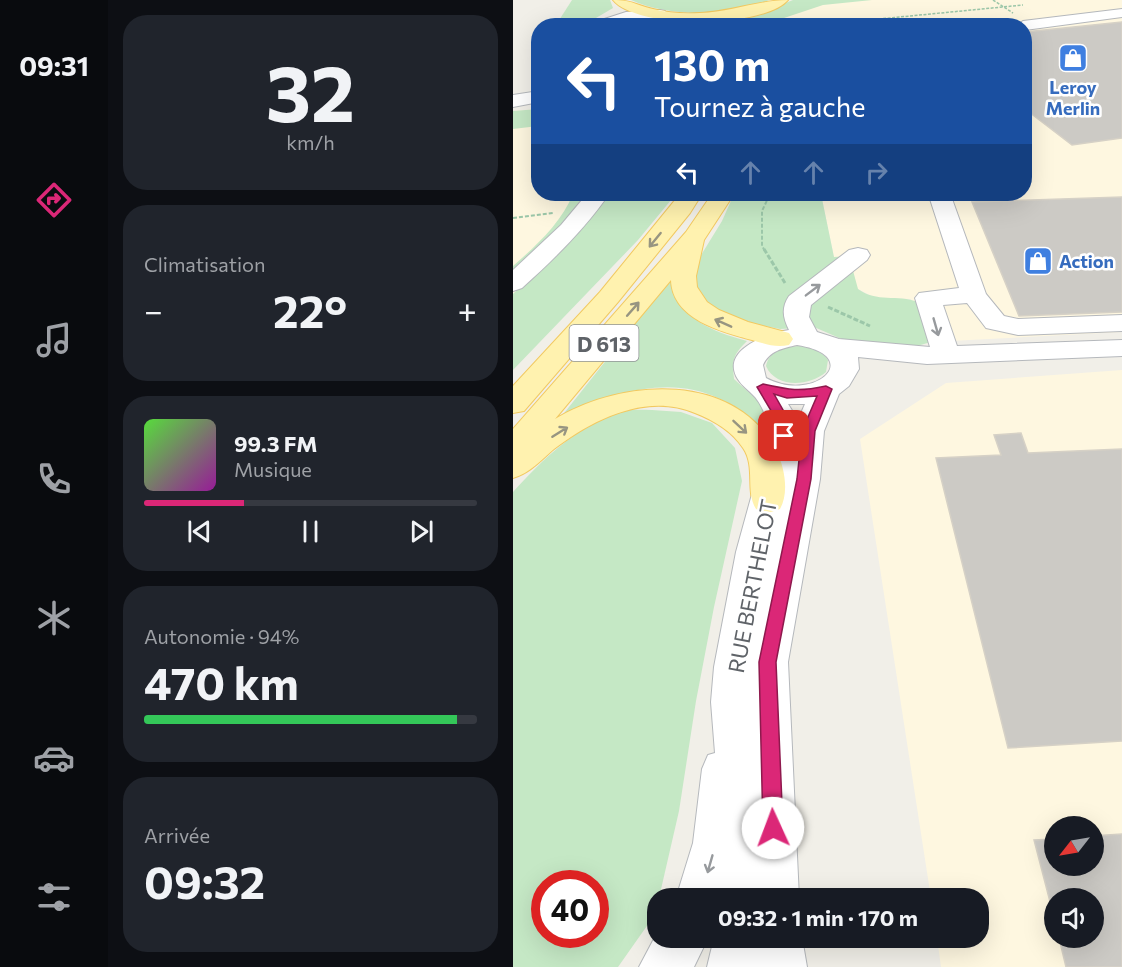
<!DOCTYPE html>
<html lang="fr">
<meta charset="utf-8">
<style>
:root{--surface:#171b24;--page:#20242c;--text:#f1f3f6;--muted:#9ea1a6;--line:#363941;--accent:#db2777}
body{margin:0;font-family:Commissioner,sans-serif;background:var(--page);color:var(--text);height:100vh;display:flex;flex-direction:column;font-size:22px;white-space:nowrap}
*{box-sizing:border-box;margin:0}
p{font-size:20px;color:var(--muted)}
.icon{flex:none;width:33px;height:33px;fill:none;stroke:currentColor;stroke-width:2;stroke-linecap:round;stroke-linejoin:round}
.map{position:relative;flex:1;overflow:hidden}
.drawer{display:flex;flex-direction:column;gap:15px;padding:15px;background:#0d0f14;width:405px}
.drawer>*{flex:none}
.hud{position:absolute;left:18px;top:18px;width:501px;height:183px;border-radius:24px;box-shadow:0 6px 24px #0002;background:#1a4fa0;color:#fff;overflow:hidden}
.needle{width:39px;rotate:239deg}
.controls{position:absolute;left:531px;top:816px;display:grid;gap:12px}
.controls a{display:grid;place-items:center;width:60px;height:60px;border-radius:50%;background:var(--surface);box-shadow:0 6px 24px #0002;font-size:30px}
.speed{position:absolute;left:18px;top:870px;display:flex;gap:12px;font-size:30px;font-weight:700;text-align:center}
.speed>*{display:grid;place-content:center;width:78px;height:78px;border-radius:50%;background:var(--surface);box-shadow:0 6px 24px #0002;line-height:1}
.speed .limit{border:9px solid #d22;background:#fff;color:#111}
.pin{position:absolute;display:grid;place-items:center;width:51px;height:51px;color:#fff;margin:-26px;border-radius:12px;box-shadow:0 3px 9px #0006}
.me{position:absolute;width:66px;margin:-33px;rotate:358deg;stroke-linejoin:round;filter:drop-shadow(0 0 4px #0008)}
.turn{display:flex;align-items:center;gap:21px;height:126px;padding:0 24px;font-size:27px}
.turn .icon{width:78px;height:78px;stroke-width:2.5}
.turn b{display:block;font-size:42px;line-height:51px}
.lanes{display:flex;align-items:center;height:57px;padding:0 24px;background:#0003;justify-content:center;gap:30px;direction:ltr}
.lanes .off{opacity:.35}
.big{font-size:45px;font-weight:700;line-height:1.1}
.drawer .tile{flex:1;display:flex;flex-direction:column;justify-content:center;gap:9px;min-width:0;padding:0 21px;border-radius:24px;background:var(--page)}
.drawer .dial{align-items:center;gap:0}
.dial b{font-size:78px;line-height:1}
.song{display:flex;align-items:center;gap:18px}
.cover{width:72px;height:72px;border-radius:9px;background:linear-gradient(135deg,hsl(110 70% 55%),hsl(300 70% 35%))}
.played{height:6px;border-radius:3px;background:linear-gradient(90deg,var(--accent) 30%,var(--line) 30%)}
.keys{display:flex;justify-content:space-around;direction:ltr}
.heat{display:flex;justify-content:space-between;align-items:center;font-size:33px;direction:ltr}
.charge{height:9px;border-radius:4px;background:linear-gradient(90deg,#34c759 94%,var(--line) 0)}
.trip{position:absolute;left:134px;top:888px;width:342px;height:60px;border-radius:24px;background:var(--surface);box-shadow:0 6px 24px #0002;font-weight:700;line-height:60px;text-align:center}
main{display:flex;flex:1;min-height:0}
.tab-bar{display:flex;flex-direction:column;width:108px;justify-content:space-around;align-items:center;background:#090b0e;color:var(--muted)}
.tab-bar .icon{width:42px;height:42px}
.tab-bar .current{color:var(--accent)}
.tab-bar b{font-size:27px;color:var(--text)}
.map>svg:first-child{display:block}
.commercial{fill:#fef7e0;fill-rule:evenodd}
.green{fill:#c5e8c5;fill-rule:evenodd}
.building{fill:#cccac5;stroke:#d6d1c6;stroke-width:1.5}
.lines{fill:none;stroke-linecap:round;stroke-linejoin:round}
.minor-casing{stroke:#b5b8bc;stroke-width:2}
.major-casing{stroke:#f2c960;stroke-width:2}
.path-far2{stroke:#9cc7a9;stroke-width:1.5;stroke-dasharray:3 1.5;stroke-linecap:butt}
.path-far1{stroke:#9cc7a9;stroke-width:2;stroke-dasharray:4 2;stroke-linecap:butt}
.path{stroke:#9cc7a9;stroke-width:3;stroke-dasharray:5 2;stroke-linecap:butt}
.minor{fill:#fff;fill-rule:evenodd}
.major{fill:#fff2af;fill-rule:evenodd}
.oneway{stroke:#979581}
.oneway2{stroke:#979a9d}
.route{fill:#db2777;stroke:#8e194d;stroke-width:1.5}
.labels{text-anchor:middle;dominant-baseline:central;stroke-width:5;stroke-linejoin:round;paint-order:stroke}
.far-shop-label{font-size:18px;font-weight:bold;fill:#366cbe;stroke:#fff}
.shield{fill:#fff;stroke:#8f9295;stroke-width:1.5}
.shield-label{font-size:21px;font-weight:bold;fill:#5f6368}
.street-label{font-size:22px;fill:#5f6368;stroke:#fff}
</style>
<main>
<nav class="tab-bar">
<b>09:31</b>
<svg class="icon current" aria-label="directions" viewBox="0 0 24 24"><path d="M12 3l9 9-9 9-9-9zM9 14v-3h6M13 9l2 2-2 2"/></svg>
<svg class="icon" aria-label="music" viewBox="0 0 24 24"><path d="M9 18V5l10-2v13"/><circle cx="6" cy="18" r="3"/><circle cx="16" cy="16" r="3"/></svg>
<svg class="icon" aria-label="phone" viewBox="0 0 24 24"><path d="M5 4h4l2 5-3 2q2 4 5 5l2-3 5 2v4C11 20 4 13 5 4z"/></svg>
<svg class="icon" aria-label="climate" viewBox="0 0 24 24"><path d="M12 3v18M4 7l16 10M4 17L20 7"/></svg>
<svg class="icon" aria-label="car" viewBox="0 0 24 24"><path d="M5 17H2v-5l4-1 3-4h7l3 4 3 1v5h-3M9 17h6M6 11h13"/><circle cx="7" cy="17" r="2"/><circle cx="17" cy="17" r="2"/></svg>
<svg class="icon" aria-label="filters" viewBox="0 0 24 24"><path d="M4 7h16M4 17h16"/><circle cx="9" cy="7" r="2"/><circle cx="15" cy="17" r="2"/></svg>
</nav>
<section class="drawer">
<div class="tile dial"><b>32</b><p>km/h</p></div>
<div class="tile"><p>Climatisation</p>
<div class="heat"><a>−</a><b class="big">22°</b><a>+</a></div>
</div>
<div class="tile">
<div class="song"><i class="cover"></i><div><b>99.3 FM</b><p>Musique</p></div></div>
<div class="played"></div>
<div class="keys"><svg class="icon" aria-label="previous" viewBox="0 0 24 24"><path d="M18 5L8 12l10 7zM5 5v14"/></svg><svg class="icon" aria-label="pause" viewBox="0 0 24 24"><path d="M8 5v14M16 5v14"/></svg><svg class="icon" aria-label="next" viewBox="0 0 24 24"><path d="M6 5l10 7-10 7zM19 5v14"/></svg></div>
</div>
<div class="tile"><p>Autonomie · 94%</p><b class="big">470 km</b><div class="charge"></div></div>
<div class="tile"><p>Arrivée</p><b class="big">09:32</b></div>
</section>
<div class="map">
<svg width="609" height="967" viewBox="0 0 609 967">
<rect width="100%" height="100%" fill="#f1efe8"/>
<g class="commercial">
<path d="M295,0H609V332L418,342L398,299L362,298L345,289L321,257L308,194H512V26H270L268,23L271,18Z"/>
<path d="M25,109L26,194H94L43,252L0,294V111Z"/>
<path d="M609,370V967H428L424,938H465V898H418L347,439L433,383ZM542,826H580V866H542ZM542,898H580V938H542Z"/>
</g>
<g class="green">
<path d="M59,0H97L100,8L71,25H43Z"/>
<path d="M118,0H256C219,18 155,17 118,0Z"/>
<path d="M280,0H359L310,5L271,18L268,23L270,25L235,26L237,17Z"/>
<path d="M138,18L179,25L97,26L112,20Z"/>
<path d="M25,109V126L0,129V111Z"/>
<path d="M60,194H72L52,223L0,272V266C24,245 48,223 60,194Z"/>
<path d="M94,194H163L125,240L0,370V294L43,252Z"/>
<path d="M221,194H308L321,257L336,256L345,289C364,303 384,294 405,302L418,342L404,346L347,347L301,327L267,329L230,322L199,307L188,296L181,285L182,265L209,221Z"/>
<path d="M157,280C168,319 197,331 234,341C220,355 219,359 221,379C248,404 257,404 256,444C202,365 123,381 48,417Z"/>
<path d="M286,346C298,348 308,350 315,360L313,372C297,386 263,389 253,366C256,350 272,347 286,346Z"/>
<path d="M139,410L168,412L199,423L222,448L229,481L201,607L183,701L166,811L146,898H144L143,913L105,967H0V492C29,460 64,426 106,412C116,409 129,410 139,410ZM32,884H82V934H32Z"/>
</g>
<g class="building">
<path d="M609,22V138L559,145L512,109V32Z"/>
<path d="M609,197V312L506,316L459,202Z"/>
<path d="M508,433L515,453L609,449V741L495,748L423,458L488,455L481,435Z"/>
<path d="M609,834V967H553L546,938H580V898H542V921L521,840L542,839V866H580V836Z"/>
</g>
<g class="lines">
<g class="minor-casing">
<g id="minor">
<path d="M609,9V17L512,30V26H503L510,21Z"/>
<path d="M147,10L152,11L154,14L152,17L115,21L101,26H77L79,23L113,12Z"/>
<path d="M26,91V102L0,107V95Z"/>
<path d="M74,194H96C71,230 41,259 9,288L0,291V270L48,225Z"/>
<path d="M418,194H436L438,196L473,294L491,316L505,319L609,315V331L505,335L473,328L454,303L430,305L444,346L609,340V356L414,364L345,357L346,369L336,386L326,394L311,431L307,479L275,662L286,898H163L180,843L189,769L195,755L202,753L198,702L201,667L223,552L255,436C257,423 249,403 239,394C233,388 227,384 223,376C210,348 257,333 276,330C270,318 268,308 276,296L336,250L345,248L354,250L357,255L354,260L298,305L296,317L304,332L326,339L417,347L402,298L406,293L446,288L416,196ZM284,345C353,356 302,404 253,378L250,365C256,351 270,348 284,345ZM275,404H292L285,420Z"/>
<path d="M144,933V938H195L181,967H126Z"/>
<path d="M201,938H289L294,967H194Z"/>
</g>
</g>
<g class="major-casing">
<g id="major">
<path d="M100,0C119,0 123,5 140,9C155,13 172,14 187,13C218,12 246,0 275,0C251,28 124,30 100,0Z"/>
<path d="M167,194H189L177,213L105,302L11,411L0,413V386L87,292Z"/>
<path d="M199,194H221L191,240L183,276L184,287L194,302L206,310L235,322L276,333L280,339L276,345C263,348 252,344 239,340C208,332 159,319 158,280L42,419C110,378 223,371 264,452C272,469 276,493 267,509L255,513L243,509C232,491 243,467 230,448C219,431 200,420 182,413C133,392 79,420 41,449C28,460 17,473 0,478V429L173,232Z"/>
</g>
</g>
<g class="path-far2">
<path d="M480,0L500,13"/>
<path d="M294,26L510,5"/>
</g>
<g class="path-far1">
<path d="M0,218L40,213"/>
<path d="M252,251L249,246V211L257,194"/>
</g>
<g class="path">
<path d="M251,249L272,283"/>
<path d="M315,307L357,326"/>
</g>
<use href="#minor" class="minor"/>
<use href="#major" class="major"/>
</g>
<defs><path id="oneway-shaft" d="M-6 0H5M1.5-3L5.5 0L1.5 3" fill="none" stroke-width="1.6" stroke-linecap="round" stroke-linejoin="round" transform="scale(1.5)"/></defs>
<g class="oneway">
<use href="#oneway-shaft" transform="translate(142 240) rotate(129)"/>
<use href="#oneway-shaft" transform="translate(120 309) rotate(-49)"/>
<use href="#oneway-shaft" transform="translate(210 323) rotate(-156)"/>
<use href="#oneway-shaft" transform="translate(227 427) rotate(43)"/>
<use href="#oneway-shaft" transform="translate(47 432) rotate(-32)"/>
</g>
<g class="oneway2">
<use href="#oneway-shaft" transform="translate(300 290) rotate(-37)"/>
<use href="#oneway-shaft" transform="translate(423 327) rotate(74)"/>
<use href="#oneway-shaft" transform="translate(197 864) rotate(106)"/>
</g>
<path class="route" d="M250,384C277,390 286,392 313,386L319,389L302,431L298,479L263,662L270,828L267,834L260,837L253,834L250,828L246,662L284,479L289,431L304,396L274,398L261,394L278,424V436L271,440L265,436L266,424L244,387Z"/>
<defs>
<g id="shop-square" transform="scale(1.5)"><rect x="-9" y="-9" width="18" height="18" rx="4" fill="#3f7fe0" stroke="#fff"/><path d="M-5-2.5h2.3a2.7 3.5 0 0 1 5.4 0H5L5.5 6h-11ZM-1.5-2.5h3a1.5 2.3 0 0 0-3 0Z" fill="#fff"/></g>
</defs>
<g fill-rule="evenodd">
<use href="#shop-square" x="560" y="58"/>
<use href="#shop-square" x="525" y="261"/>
</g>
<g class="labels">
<g class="far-shop-label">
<text x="560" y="87">Leroy<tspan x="560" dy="21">Merlin</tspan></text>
<text x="546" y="261" text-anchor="start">Action</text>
</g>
<rect class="shield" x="56.5" y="325" width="69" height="36" rx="4.5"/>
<g class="shield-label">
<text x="91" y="343">D 613</text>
</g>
<g class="street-label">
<text transform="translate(239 586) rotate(-79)">RUE BERTHELOT</text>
</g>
</g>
</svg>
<div class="controls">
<a><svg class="needle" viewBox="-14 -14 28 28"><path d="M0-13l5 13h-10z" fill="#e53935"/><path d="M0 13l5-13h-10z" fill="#9ea1a6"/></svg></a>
<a><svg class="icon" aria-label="sound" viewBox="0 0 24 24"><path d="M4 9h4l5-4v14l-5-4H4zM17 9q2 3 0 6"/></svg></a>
</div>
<div class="speed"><div class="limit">40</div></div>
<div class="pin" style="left:271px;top:436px;background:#d93025"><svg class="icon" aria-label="arrive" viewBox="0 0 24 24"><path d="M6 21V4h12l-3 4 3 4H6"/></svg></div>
<svg class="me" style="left:260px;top:828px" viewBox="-20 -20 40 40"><circle r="19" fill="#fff"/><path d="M0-13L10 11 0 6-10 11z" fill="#db2777"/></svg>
<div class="trip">09:32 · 1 min · 170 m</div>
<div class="hud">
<div class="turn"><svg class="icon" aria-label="left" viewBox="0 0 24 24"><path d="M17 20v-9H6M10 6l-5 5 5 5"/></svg><div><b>130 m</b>Tournez à gauche</div></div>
<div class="lanes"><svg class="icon" aria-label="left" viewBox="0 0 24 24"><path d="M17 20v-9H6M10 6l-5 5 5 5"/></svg><svg class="icon off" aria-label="ahead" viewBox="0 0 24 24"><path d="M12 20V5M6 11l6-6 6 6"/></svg><svg class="icon off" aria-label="ahead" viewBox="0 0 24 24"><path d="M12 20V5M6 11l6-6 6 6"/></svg><svg class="icon off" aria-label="right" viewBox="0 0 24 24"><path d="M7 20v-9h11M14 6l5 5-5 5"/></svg></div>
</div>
</div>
</main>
